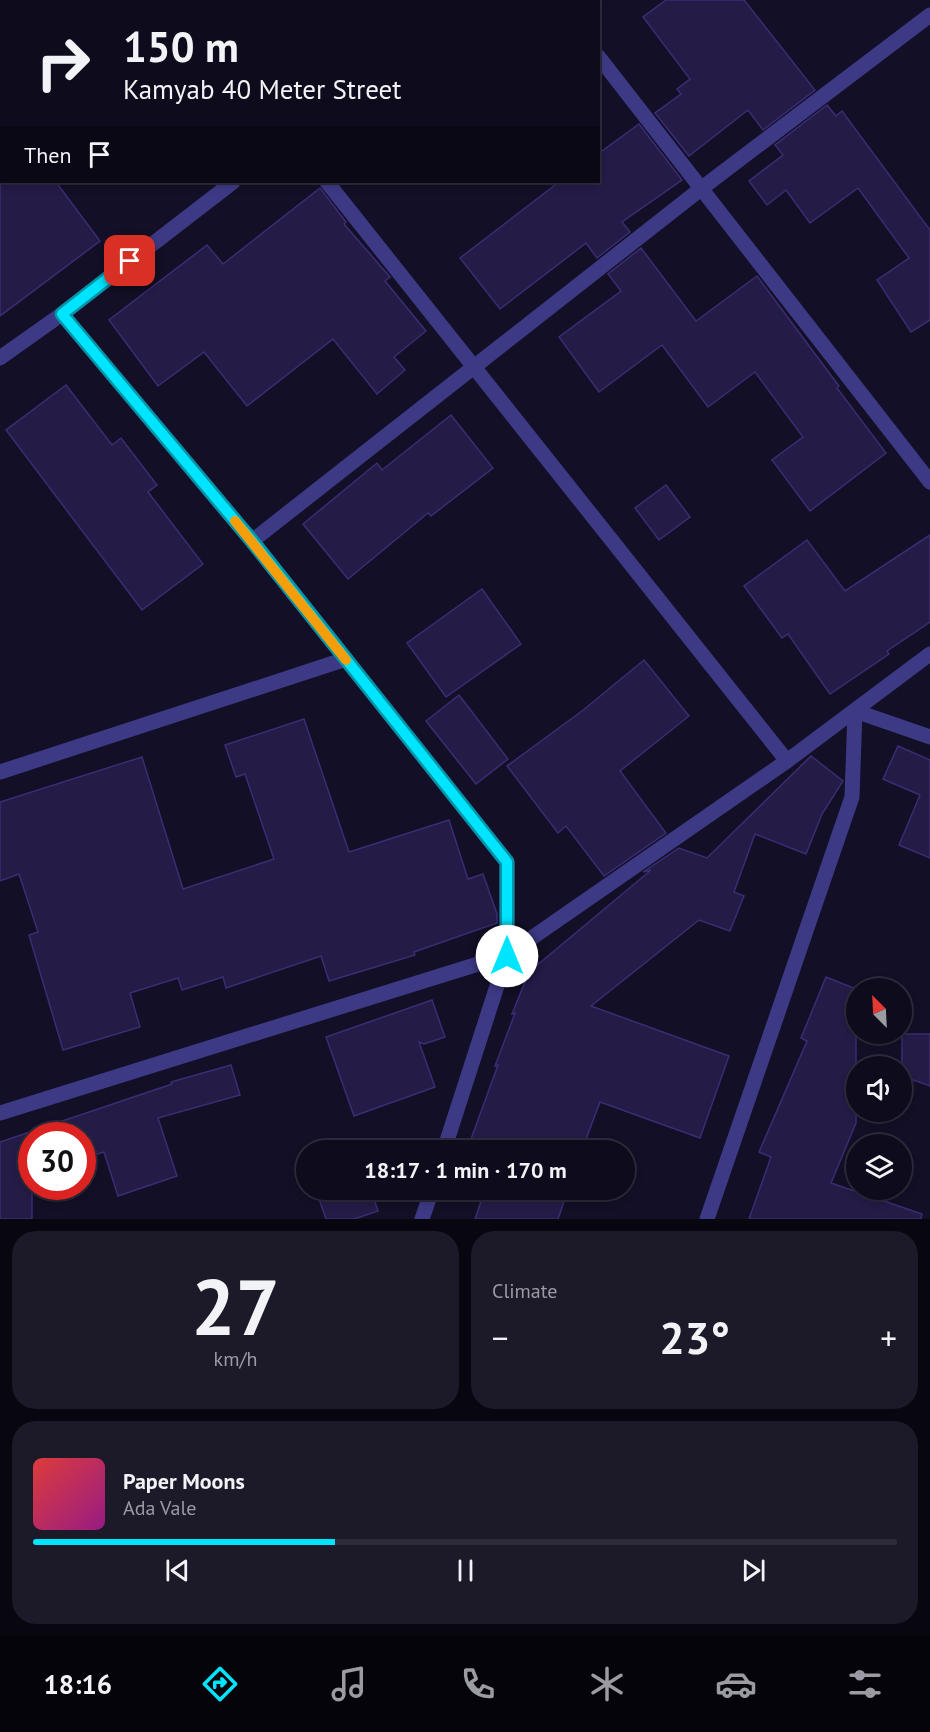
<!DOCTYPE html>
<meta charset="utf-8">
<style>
:root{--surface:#0e0b1c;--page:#1c1929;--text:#f1f3f6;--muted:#9b9ba3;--line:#2e2b3b;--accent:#00e5ff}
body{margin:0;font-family:"PT Sans",sans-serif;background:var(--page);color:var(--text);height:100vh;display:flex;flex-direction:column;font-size:22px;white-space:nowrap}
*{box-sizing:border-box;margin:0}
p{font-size:20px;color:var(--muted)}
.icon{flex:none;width:33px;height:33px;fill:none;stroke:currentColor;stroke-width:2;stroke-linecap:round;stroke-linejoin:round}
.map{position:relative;height:1219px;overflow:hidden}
.drawer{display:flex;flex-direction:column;gap:12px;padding:12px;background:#08060f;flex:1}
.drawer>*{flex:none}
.top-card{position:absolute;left:0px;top:0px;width:600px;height:183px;box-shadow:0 3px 9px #0003,0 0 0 2px var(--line);background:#0e0b1c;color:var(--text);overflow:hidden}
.needle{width:39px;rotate:336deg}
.buttons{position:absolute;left:846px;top:978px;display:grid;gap:12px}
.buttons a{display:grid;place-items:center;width:66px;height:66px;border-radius:50%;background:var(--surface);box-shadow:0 3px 9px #0003,0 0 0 2px var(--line);font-size:30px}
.speed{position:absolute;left:18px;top:1122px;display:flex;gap:12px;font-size:30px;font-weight:700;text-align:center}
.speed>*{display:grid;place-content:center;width:78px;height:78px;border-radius:50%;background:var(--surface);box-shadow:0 3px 9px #0003,0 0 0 2px var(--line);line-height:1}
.speed .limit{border:9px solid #d22;background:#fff;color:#111}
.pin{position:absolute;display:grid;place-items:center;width:51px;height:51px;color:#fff;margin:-26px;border-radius:12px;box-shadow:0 3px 9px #0006}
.me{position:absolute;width:66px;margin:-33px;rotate:0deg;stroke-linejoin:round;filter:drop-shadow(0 0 4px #0008)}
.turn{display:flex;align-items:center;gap:21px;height:126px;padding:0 24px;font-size:27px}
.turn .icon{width:78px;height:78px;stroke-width:2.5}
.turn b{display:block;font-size:42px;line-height:51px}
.then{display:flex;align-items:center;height:57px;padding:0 24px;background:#0003;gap:12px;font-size:22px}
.big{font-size:45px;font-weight:700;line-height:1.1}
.drawer .tile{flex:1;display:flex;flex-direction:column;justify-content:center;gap:9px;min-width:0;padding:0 21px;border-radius:24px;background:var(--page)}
.drawer .dial{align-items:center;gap:0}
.dial b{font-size:78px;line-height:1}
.song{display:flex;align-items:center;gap:18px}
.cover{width:72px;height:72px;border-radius:9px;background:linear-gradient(135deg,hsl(0 70% 55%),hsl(310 70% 35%))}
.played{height:6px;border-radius:3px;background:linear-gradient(90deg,var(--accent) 35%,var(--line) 35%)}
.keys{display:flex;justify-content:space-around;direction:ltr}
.heat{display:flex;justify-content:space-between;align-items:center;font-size:33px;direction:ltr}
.drawer .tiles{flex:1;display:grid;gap:12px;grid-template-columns:1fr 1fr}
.tile:last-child{grid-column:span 2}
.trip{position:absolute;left:296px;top:1140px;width:339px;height:60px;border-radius:30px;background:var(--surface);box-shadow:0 3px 9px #0003,0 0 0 2px var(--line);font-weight:700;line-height:60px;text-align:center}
.tab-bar{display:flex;height:96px;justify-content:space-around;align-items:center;background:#06040b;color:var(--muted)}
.tab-bar .icon{width:42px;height:42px}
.tab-bar .active{color:var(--accent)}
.tab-bar b{font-size:27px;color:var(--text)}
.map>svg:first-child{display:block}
.building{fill:#241b47;stroke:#3b2d73;stroke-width:1.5}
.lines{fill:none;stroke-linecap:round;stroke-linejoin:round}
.street{stroke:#3d3a85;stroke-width:15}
.route-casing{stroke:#0095a6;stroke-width:15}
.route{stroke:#00e5ff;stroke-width:10}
.slow{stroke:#f59e0b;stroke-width:10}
</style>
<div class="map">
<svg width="930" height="1219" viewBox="0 0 930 1219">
<rect width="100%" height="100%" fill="#130f26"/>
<g class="building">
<path d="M666,0H744L815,90L763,130L748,110L689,156L655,113L681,94L677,89L690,79L643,17Z"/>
<path d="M827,105L836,116L842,111L930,230V320L911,332L877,280L909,258L858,188L810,223L786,190L767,205L749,181L783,155L775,145Z"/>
<path d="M639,124L682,180L622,222L630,232L597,258L586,243L500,309L460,258L559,182H598V154Z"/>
<path d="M0,182H56L100,241L0,316Z"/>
<path d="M320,188L346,222L344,224L390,277L385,281L426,331L394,357L405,370L377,394L333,339L247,406L204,352L158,386L109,320L207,245L223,264Z"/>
<path d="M641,248L696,321L757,276L839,386L837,388L886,453L810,511L772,460L803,437L755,372L708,407L662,345L599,392L559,337L621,291L608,274Z"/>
<path d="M66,385L112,445L121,438L157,485L148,492L203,564L142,610L6,430Z"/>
<path d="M451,415L493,468L431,516L428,513L348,579L303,524L377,463L382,470Z"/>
<path d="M666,485L690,517L659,540L635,508Z"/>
<path d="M930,535V622L887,651L889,654L830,694L788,634L782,638L744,586L807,540L845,591Z"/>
<path d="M482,589L521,644L446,697L407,643Z"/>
<path d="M644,660L689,716L620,771L666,833L604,876L566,826L558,833L507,766L582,711Z"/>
<path d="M459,695L508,759L476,784L426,721Z"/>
<path d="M304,719L349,852L449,820L468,879L483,874L497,914V923L414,952L415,955L329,981L321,956L226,988L223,977L182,990L178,978L130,993L140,1027L63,1050L29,935L38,932L19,874L0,881V802L142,757L183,889L274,859L245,774L236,777L225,745Z"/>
<path d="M898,746L930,760V858L899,845L920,795L883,779Z"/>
<path d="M811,756L843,781L822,814L806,854L755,834L734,892L744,896L730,931L699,920L591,1006L729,1056L700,1138L600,1102L582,1150H467L498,1065L495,1066L515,1013L512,1014L529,972L651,870L643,872L679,848L707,858Z"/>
<path d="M826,977L856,989V1123L831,1183L922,1214L921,1219H749L771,1157L759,1152L807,1041L801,1038Z"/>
<path d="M432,1000L445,1037L424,1044L419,1042L435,1087L354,1116L326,1037Z"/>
<path d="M902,1034H930V1086L902,1076Z"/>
<path d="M231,1065L240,1095L158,1118L177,1176L118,1196L104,1152L82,1159V1136H32V1219H0V1142L172,1084L171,1082Z"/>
<path d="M316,1190H371L378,1211L354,1219H326Z"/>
<path d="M485,1190H568L558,1219H475Z"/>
</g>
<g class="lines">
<g class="street">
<path d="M555,0L556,2"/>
<path d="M477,2L479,0"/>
<path d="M598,56L930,482"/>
<path d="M327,182L787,761"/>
<path d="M62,314L252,541L507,862V955L444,1150"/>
<path d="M0,358L62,314L233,182"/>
<path d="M252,541L702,188L930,15"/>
<path d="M855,711L930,737"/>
<path d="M0,772L346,659"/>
<path d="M0,1113L507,955L787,761L930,654"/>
<path d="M422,1219L432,1190"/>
<path d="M707,1219L852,797L855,711"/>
</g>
</g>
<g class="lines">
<g class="route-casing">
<path id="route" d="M130,261L62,314L252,541L507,862V956"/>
</g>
<use href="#route" class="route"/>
<path class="slow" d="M235,521L346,660"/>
</g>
</svg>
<div class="buttons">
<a><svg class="needle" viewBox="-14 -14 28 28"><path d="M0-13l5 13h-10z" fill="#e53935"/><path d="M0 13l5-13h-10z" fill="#9b9ba3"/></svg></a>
<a><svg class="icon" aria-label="sound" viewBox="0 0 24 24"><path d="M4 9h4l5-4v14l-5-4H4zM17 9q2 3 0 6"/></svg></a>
<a><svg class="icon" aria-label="layers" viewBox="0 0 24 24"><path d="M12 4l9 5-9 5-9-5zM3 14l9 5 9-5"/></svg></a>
</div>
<div class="speed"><div class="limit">30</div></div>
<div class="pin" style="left:130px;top:261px;background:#d93025"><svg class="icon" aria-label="arrive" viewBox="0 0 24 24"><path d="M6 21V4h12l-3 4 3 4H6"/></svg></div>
<svg class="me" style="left:507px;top:956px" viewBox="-20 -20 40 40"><circle r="19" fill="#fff"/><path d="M0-13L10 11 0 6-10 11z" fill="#00e5ff"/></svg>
<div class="trip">18:17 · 1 min · 170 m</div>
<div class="top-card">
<div class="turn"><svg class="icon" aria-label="right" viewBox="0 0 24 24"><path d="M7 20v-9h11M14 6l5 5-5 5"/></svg><div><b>150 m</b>Kamyab 40 Meter Street</div></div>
<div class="then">Then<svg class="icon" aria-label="arrive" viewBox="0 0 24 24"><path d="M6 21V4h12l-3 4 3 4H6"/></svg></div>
</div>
</div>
<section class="drawer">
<div class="tiles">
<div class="tile dial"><b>27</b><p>km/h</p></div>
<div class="tile"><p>Climate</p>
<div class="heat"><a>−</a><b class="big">23°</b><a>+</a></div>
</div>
<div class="tile">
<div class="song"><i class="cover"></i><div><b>Paper Moons</b><p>Ada Vale</p></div></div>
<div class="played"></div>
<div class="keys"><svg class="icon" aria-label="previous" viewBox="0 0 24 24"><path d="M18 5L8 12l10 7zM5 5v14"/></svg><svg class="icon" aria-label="pause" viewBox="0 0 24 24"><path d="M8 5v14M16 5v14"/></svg><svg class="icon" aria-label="next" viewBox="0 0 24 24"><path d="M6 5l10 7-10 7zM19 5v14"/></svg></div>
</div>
</div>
</section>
<nav class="tab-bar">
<b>18:16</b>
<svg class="icon active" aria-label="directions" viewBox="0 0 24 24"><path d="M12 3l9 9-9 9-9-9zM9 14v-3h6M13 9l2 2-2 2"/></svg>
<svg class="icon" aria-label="music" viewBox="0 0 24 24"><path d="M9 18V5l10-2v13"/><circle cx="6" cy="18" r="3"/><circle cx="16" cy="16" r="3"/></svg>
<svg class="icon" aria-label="phone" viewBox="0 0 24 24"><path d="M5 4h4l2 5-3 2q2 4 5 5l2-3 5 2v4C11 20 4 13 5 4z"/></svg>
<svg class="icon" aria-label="climate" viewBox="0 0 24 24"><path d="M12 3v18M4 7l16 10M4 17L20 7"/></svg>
<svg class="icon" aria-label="car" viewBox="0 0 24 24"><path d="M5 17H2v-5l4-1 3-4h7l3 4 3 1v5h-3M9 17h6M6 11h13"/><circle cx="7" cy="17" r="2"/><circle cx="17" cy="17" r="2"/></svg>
<svg class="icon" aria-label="filters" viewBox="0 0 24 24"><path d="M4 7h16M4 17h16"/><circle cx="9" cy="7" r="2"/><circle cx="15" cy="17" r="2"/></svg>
</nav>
